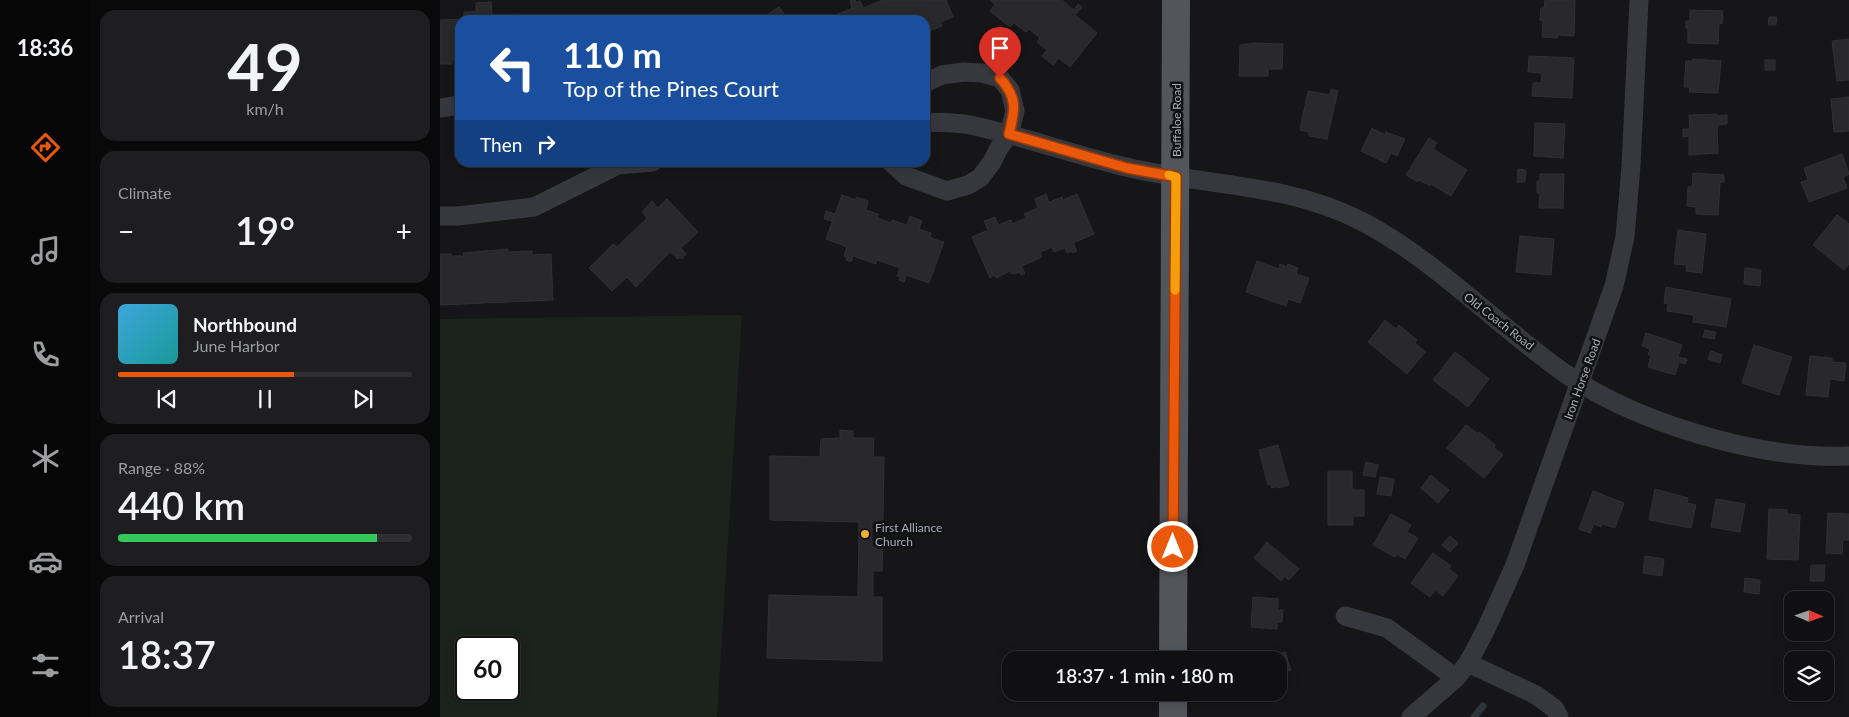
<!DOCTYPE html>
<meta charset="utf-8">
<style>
:root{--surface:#101012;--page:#1e1e20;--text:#f1f3f6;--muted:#9c9d9f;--line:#303032;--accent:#ea580c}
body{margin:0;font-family:Lato,sans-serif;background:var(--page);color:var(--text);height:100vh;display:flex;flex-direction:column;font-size:19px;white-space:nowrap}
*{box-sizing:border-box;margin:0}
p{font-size:16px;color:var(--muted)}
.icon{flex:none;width:28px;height:28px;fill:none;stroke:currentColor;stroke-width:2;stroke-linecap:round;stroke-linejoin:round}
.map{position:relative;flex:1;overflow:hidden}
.sheet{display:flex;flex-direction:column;gap:10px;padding:10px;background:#09090a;width:350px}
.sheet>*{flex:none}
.banner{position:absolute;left:15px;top:15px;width:475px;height:152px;border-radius:15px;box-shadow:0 2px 12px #0003,0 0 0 1px var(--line);background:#1a4fa0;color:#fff;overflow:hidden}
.needle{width:32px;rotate:92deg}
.tools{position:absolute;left:1344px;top:591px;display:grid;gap:10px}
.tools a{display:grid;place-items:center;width:50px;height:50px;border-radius:10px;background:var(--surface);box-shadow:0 2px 12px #0003,0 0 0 1px var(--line);font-size:25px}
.speed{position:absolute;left:15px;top:636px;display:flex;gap:10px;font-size:25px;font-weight:700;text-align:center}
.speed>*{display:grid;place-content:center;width:65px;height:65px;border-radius:50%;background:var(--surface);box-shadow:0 2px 12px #0003,0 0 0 1px var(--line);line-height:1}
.speed .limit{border:2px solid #111;border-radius:8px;background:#fff;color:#111}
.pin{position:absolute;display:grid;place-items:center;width:42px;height:42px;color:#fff;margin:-51px -21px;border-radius:50% 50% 50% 0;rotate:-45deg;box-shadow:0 0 5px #0007}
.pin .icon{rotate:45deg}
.me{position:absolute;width:55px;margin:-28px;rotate:0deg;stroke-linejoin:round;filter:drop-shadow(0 0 4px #0008)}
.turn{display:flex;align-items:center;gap:18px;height:105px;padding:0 25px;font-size:22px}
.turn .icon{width:65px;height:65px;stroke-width:2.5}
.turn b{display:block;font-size:35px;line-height:42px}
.then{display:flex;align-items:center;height:48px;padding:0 25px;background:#0003;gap:10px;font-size:19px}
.big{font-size:38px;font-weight:600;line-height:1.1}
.sheet .widget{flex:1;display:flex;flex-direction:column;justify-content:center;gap:8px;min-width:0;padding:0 18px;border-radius:15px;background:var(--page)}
.sheet .dial{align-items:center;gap:0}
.dial b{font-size:65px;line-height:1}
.song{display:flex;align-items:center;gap:15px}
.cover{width:60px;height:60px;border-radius:8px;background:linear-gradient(135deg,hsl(200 70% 55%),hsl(180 70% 35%))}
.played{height:5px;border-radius:2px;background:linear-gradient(90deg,var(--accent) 60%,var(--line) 60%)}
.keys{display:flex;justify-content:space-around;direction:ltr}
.heat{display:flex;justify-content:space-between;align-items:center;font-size:28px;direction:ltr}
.charge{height:8px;border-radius:4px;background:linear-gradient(90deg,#34c759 88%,var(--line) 0)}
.trip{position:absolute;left:562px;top:651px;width:285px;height:50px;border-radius:15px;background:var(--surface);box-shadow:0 2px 12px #0003,0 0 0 1px var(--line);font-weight:600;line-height:50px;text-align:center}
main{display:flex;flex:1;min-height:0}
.menu{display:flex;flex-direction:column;width:90px;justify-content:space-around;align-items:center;background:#060607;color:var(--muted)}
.menu .icon{width:35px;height:35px}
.menu .on{color:var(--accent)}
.menu b{font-size:22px;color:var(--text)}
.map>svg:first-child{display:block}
.green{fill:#1c231d;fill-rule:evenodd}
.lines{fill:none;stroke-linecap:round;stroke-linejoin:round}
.stream{stroke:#2c353c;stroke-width:7}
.building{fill:#29292c;stroke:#303034}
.minor{stroke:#37383d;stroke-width:19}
.primary{stroke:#53555c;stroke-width:28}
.route-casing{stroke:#983908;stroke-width:12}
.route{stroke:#ea580c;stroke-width:9}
.slow{stroke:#f59e0b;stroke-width:9}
.poi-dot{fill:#f2b134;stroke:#111113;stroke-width:2}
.labels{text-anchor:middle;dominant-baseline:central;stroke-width:5;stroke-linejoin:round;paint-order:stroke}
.street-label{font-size:12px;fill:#a8adb8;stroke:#111113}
.poi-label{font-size:12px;fill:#a8adb8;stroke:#111113;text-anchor:start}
</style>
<main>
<nav class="menu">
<b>18:36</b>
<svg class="icon on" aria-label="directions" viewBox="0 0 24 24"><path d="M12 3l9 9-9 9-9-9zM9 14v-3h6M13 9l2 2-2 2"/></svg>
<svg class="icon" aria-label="music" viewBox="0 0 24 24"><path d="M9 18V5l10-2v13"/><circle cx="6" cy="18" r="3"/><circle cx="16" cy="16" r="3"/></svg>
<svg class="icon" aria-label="phone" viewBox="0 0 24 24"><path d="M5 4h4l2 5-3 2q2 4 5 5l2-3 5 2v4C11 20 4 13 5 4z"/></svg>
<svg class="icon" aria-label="climate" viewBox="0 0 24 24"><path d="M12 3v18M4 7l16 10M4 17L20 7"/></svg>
<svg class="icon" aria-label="car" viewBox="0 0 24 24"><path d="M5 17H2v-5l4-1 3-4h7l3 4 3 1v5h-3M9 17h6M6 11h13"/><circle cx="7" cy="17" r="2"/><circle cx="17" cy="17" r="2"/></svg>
<svg class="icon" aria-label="filters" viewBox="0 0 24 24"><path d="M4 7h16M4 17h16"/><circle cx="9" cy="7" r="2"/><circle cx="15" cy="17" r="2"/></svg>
</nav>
<section class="sheet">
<div class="widget dial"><b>49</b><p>km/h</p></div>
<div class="widget"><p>Climate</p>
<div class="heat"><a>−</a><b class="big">19°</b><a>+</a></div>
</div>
<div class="widget">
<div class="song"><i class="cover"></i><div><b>Northbound</b><p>June Harbor</p></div></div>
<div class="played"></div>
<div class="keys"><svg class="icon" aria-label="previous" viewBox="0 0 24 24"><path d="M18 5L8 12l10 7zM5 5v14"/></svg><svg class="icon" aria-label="pause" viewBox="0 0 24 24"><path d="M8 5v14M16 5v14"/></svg><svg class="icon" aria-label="next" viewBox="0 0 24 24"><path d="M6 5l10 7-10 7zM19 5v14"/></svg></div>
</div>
<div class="widget"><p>Range · 88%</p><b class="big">440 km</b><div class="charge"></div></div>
<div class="widget"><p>Arrival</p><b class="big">18:37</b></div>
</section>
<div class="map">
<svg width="1409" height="717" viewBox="0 0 1409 717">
<rect width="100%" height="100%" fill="#161618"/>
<path class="green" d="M302,315L277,717H0V319ZM26,648H69V690H26Z"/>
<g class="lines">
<path class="stream" d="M1034,717L1043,706"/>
</g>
<g class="building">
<path d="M413,0H415L416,3L420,1L423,8L443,0H506L513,17L500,22L502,26L489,31L485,25V20H392L391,17L412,8L410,1Z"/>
<path d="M550,0H622L634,10L638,4L642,7L635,15L657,33L630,67L619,58L613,65L602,56L607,50L597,42L600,38L589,29L586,32L574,23L570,27L550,11L555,4Z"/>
<path d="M1105,0H1135L1134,36L1118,35L1117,38L1102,37L1103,20H1100L1101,8H1104Z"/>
<path d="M51,2L52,15L81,14V20H20V60H12V64H0V20L24,19V12L36,11V3Z"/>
<path d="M339,7L349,20H325L330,16L328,14Z"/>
<path d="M1250,10L1283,11L1282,24L1279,23L1278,44L1248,43V28H1246V21H1250Z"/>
<path d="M1329,17H1337L1336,25H1328Z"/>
<path d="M1409,39V80L1397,81L1392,41Z"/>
<path d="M815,43L843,44L842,69H828V76H799L800,45Z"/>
<path d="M1089,56L1134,58L1132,98L1092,96L1093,83H1101L1102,73L1088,72Z"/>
<path d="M1253,59L1281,61L1278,93L1249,92L1250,87H1244L1246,61H1253Z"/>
<rect x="1325" y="60" width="10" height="10"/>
<path d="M891,89L898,91L887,139L869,136V132L860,130L868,91L890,95Z"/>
<path d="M1409,97V131L1394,132L1391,99Z"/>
<path d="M1277,114V116L1287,115V124L1277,125L1278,153L1249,155V136L1243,137V129H1250L1249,115Z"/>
<path d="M1095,123L1125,124L1123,158L1094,156Z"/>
<path d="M932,128L945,135L946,132L965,139L957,156L951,153L946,163L921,151Z"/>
<path d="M989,138L997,143L993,149L1027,170L1011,196L991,184L990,186L979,180L978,182L966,175Z"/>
<path d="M1402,154L1409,174L1403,177L1407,188L1369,202L1361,182L1368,180L1364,168Z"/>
<path d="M1078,169L1086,170L1085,182H1077Z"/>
<path d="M1253,173L1284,175V182H1280L1278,215L1256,214V207L1247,206L1248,187H1252Z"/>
<path d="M1100,174H1124L1123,208H1099L1100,193H1097V181H1100Z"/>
<path d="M606,194L609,202L622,197L623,200L637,194L654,234L633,243L637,251L633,253L632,251L627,253L625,248L614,252L612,247L600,252L602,257L582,266L585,274L581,275L580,272L572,274L570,271L556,278L554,275L550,278L532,237L548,230L544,221L555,217L558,225L571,220L572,224L586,218L584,214L598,208L595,199Z"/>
<path d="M402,195L416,200V197L428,201L426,210L438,214L437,218L451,223L452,220L467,225L470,216L482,221L479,229L491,233L490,238L504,242L489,283L466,275L464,282L459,280L460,277L457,276L460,268L437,260L436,264L413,256L411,262L406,260L407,257L404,256L407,247L386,239Z"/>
<path d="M227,199L258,232L241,248L246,254L242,259L240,257L238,259L230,252L196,287L187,277L172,291L149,268L173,244L177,247L207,218L202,212L212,201L218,208Z"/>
<path d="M386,211L395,214L392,221L384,219Z"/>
<path d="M1397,215L1409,224V264L1404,270L1373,245Z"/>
<path d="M1238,230L1266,234L1262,273L1246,271L1247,265L1234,264Z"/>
<path d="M1080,236L1114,239L1111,275L1076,272Z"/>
<path d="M68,249V252L92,251V255L111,254L113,300L0,305V254H11V256H24L23,253Z"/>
<path d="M817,261L839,269L840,264L847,267L848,264L858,268L856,274L869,278L860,303L848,299L846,306L806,292Z"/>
<path d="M1305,268L1321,270L1320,286L1304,284Z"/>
<path d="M1226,287L1291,299L1286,327L1253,322L1254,315L1227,311L1228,304L1224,303Z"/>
<path d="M945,320L956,329L959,325L977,340L975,343L985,352L967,374L928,342Z"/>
<path d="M1265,330L1276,332L1274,339L1263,337Z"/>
<path d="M1206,333L1242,345L1238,357L1247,359L1245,364L1239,362L1235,375L1208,367L1211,355H1208L1210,349L1202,346Z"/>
<path d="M1314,345L1352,357L1339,395L1302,383Z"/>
<path d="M1271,351L1282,355L1280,363L1268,359Z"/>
<path d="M1015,352L1049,379L1028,407L993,380Z"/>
<path d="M1370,356L1392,358V362L1406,363L1404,381L1390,379L1388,397L1366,395Z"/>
<path d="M1026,425L1038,434L1039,432L1055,445L1054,448L1063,455L1044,478L1007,448Z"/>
<path d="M400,430L413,431V438H434L433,457H444L443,522H432V547H443L442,571H433V597H442V661L327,658L329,595L418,597L419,522L330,520V456L380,457L381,439L400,438Z"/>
<path d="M838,445L849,485L837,488V486L832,488L831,484L828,485L819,450Z"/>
<path d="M926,462L938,465L935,477L923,475Z"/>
<path d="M888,471H912V490H924V516H913V525H888Z"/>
<path d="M991,475L1009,490L998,503L981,488Z"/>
<path d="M940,477L954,479L951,496L937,494Z"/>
<path d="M1215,489L1248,498L1247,503L1256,505L1251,528L1209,520Z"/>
<path d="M1153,491L1184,503L1175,528L1162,524L1161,527L1154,524L1150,533L1139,529Z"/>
<path d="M1276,499L1305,504L1300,532L1271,527Z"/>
<path d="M1329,509L1347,510V514L1360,515L1358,560L1327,559Z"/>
<path d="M1388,513L1409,514V540H1403L1402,554L1386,553Z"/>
<path d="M951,514L971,525L967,532L978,538L965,559L956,554L955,557L933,545Z"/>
<path d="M1010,536L1018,543L1010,552L1002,545Z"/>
<path d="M827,542L859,569L849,580L844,576L841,581L814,558Z"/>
<path d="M993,553L1011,566L1009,569L1018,576L1003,596L995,590L990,597L971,583Z"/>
<path d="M1205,556L1224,559L1222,576L1203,573Z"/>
<path d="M1371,565H1385L1384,581H1370Z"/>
<path d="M1305,578L1320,580L1319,594L1304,592Z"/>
<path d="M813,597L838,599V610H843L842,622H837V629L811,627Z"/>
<path d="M845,652L851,670L839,675V660H820Z"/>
</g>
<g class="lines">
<g class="minor">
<path d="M0,108L20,105"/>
<path d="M485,122C500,123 516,122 530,125C583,136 634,155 686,167C764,186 848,183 921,221C995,259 1055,324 1123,372C1196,423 1320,460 1409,456"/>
<path d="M451,162L466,176L507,191L528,185L540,178L552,162L559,148L569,134L575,111L570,90L560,78L542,73L524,72L502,75L485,83"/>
<path d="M0,216H18L94,207L178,165L213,162"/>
<path d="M905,616L947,628L1016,678"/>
<path d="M1028,663L1096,695L1115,709L1119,717"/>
<path d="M971,717L1016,678L1028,663L1045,631L1075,565L1174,286L1185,237L1191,166L1199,0"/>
</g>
<g class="primary">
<path d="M733,660L736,0"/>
<path d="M733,717V692"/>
</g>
</g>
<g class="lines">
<g class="route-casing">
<path id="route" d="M560,78C578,98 575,110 569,134L687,168L736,177L733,547"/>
</g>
<use href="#route" class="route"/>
<path class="slow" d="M729,175L736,177L735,290"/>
</g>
<circle class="poi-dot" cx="425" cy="534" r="5"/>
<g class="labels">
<g class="street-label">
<text transform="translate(736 120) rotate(-90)">Buffaloe Road</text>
<text transform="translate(1059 321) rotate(38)">Old Coach Road</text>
<text transform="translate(1142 379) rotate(-70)">Iron Horse Road</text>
</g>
<g class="poi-label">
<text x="435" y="527">First Alliance<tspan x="435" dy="14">Church</tspan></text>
</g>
</g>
</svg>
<div class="tools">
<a><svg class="needle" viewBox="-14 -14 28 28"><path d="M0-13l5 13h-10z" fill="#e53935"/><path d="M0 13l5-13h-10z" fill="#9c9d9f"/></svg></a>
<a><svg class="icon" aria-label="layers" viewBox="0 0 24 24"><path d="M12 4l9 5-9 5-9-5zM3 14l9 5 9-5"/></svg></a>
</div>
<div class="speed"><div class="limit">60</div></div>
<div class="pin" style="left:560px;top:78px;background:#d93025"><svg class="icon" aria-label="arrive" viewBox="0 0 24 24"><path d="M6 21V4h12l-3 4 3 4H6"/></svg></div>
<svg class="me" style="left:733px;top:547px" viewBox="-20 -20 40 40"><circle r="17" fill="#ea580c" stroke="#fff" stroke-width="3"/><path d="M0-11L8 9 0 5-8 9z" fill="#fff"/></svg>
<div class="trip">18:37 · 1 min · 180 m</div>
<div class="banner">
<div class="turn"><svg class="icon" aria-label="left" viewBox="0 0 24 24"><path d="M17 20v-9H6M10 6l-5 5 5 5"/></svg><div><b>110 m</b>Top of the Pines Court</div></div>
<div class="then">Then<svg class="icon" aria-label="right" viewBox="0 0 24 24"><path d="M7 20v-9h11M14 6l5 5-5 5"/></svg></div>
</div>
</div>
</main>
